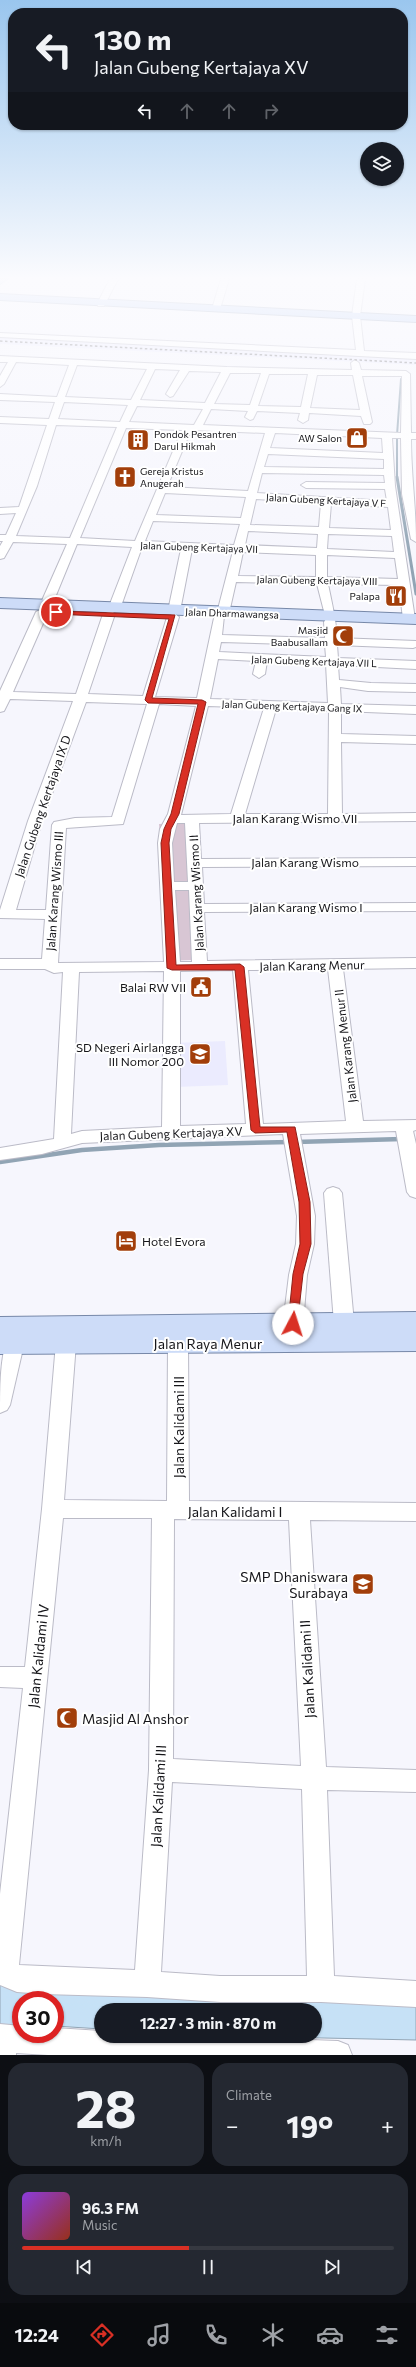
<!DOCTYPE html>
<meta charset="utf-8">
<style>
:root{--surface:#171b24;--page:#242831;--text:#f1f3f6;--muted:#9ea1a6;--line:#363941;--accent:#d93025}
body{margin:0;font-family:Commissioner,sans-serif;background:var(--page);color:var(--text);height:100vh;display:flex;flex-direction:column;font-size:15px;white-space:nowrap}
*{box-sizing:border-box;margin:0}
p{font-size:13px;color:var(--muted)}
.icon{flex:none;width:22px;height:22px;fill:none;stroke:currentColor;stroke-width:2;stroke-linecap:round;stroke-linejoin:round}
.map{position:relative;height:2055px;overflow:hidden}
.side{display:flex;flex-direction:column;gap:8px;padding:8px;background:#0d0f14;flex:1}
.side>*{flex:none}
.guide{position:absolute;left:8px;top:8px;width:400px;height:122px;border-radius:16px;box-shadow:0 1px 3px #0004;background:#171b24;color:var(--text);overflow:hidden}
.buttons{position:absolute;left:360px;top:142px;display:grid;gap:8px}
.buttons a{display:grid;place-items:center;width:44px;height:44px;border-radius:50%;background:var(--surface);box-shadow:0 1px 3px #0004;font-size:20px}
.speed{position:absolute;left:12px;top:1991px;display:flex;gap:8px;font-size:20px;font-weight:700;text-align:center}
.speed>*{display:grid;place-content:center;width:52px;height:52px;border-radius:50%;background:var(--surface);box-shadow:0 1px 3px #0004;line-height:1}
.speed .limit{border:6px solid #d22;background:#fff;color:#111}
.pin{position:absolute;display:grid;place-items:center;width:34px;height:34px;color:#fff;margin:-17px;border:2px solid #fff;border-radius:50%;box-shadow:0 1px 4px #0007}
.me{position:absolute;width:44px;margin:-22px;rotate:5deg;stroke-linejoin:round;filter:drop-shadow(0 0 3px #0008)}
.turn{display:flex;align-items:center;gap:14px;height:84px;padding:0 20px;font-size:18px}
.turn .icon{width:52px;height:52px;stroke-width:2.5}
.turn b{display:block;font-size:28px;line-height:34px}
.lanes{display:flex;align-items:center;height:38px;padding:0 20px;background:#0003;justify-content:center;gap:20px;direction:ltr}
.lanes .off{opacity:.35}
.big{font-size:30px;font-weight:700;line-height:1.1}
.side .tile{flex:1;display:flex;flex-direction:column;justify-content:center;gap:6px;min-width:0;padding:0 14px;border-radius:16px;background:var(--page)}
.side .dial{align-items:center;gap:0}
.dial b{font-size:52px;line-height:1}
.song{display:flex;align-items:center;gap:12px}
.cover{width:48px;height:48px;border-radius:6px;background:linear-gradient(135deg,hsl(270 70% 55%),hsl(10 70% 35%))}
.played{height:4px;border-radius:2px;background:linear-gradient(90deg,var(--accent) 45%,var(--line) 45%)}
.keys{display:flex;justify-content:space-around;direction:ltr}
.heat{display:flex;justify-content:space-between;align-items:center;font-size:22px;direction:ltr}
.side .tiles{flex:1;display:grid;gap:8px;grid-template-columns:1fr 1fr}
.tile:last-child{grid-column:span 2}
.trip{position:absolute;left:94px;top:2003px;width:228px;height:40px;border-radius:20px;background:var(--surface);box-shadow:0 1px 3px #0004;font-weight:700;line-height:40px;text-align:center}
.dock{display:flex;height:64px;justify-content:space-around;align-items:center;background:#090b0e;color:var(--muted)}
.dock .icon{width:28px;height:28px}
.dock .selected{color:var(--accent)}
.dock b{font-size:18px;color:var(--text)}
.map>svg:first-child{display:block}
.built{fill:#ebebfe}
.green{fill:#d8c6d4}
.water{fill:#c6e1f6;stroke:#91a4b4}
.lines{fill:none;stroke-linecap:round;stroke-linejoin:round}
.stream-far2{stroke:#91a4b4;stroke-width:2}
.stream-far1{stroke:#91a4b4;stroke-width:3}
.stream{stroke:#91a4b4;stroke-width:4.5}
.street-casing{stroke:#bbbbc7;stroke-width:2}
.primary-casing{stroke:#7788a8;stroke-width:2}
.highway-casing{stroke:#7788a8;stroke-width:2}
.street{fill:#fff;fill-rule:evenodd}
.primary{fill:#cddcf8;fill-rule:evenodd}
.highway{fill:#abc5f4;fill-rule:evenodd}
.rail{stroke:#6e6e73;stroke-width:1.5;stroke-dasharray:2.5 2.5;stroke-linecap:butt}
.route{fill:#d93025;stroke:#8d1f18}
.labels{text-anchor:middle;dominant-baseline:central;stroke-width:4;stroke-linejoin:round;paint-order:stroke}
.far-poi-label{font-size:10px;fill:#16161a;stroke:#fff;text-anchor:end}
.far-street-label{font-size:10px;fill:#16161a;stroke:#fff}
.street-label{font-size:12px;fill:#16161a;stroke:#fff}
.poi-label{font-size:12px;fill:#16161a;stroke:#fff;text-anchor:end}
.near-street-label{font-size:14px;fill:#16161a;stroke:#fff}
.near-poi-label{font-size:14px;fill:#16161a;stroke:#fff;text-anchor:end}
</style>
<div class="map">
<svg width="416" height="2055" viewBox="0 0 416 2055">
<rect width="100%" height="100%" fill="#f6f6fd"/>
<g class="built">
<path d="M0,337L416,358V365L0,344Z"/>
<path d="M225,1041L228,1085L176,1087L174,1043Z"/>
</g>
<path class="green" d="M187,823L193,960L165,961V905L159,824Z"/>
<path class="water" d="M0,1984L416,1998V2040L230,2036H315V2010H101V2029L55,2026V2000H21V2025H0Z"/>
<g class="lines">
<g class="stream-far2">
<path d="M397,435L401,379"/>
<path d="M397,439V478"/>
</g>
<path class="stream-far1" d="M397,477L416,594"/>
<g class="stream">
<path d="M296,1142L402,1139"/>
<path d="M0,1162L82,1150L159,1145L290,1142"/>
</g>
<g class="street-casing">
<g id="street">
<path d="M110,279H118L104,306H98L97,304Z"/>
<path d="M221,279H229L220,309L216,311L212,309Z"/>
<path d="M357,279H365L360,316L364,351L416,353V359L0,337V333L356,350L352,316Z"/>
<path d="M0,356L227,367L352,370L351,363L355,360L359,363L361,370L406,371L410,374L411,433H416V439H411C411,474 416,507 416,542L411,539L402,494L401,438H392L395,486L415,619L409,622L403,619L399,585L328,584C332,604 336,619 337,638L416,641V647L413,648L337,645L338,658L416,661V669L338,665L339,680L371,683L416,684V692L368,691L340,687L341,704L416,706V714L341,711V734L416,736V744L341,742L342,814L416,813V821L199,823L201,859L416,858V866L202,867L204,904L416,903V911L204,912L207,961L416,958V968L343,969L363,1121L416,1120V1130L413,1131L416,1144V1198L410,1196L407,1192L396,1131L300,1134L315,1216L314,1244L307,1275L303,1324L300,1329L293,1331L286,1329L283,1324L289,1275L296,1244L297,1216L283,1134L82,1143L42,1154L0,1160V1148L54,1139L63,972L54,973L45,969H0V959H42L45,919L0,918V910L28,821L73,701L10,699L4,711L0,712V691L36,612L42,609L48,612L13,692L76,694L103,614L110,611L108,609L132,547L77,544L52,605L46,608L40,605L67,544L13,542L4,558L0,559V546L3,541H0V535H6L16,513L0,514V508L19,507L47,425L0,423V417L49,419L55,402L0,400V394L57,397L69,365L16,362L4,384L0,387V376L8,362H0ZM77,365L147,369L131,400L65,397ZM155,369L180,370L166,394L170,397L173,396L189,371L221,372L205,403L140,400ZM230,373H261L250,405L214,404ZM269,374H308L301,407L258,406ZM317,375H353L360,410L310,408ZM362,376H402L401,433L203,425L211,409L248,411L245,417L250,420L253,419L257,411L300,413L298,420L303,423L308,420L309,413L361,416L364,424H370L372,422ZM64,402L128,405L120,422L58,419ZM137,406L203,409L194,425L129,422ZM56,425L117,427L70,538L16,536L37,486ZM126,428L182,430L135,541L80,538ZM191,430L265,433L248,491L167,487ZM275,433L382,438L383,453L270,448ZM268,454L384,459V469L264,467ZM262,473L384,475L385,483L306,482L301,485L306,488L385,489L387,501L257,493ZM165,493L246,497L241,518L156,515ZM256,499L321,503L319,527L250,525ZM331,504L388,507L391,530L329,528ZM153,521L240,524L234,545L145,541ZM248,531L318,534L317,548L245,545ZM328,534L392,536L394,552L327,549ZM142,547L181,549L168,611L172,614L167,617L143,696L88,694L115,614L113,612L120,609ZM192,549L233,551L217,613L219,615L214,618L197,698L155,697L179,617L175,614L180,611ZM243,552L316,555V577L238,576ZM327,555L395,558L398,579L327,577ZM236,582L317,584L326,619L324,622L325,638L222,635L224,616L229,613ZM221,642L325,645L326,657L219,652ZM218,659L256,661L253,674L259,678L265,674L267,661L326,664L328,703L210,699ZM86,702L147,704L112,817L75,818L54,822L52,825L46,910H16L42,821ZM159,704L196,706L168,814L160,829L158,843L164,962L58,963L66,828L123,824ZM208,706L264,708L231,814L181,815ZM276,709L329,711L328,814H245ZM177,823H185L188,882H174L172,843ZM175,890H189L192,962H180ZM328,969L346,1121L263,1124L248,970ZM233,970L246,1124L180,1126V971ZM164,971L162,1127L82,1131L71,1134L79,972Z"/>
<path d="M333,1187L339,1189L342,1193L354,1323L351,1328L344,1330L337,1328L334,1323L324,1193L327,1189Z"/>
<path d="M66,1336L73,1338L76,1343L64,1500L167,1501L168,1344L171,1339L178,1337L185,1339L188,1344L189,1501L416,1503V1521L310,1520L326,1767L416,1770V1792L327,1790L334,1976L416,1981V2007L321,2002H220L147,1997L44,1994L17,1992L0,1985V1894L23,1688L0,1687V1667H25L42,1509L56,1343L59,1338ZM63,1518H152L149,1770L135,1970L19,1965ZM174,1519L289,1520L301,1766L173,1759ZM172,1782L302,1789L307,1976H220L161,1972Z"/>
<path d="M14,1337L21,1339L24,1344L10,1405L7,1410L0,1413C0,1389 0,1360 7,1339Z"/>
<path d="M0,2024L21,2026V2034H55V2028L101,2031V2036H194L338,2041L348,2045L352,2055H48L16,2053V2055H0Z"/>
</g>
</g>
<g class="primary-casing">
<g id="primary">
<path d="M0,598L416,614V624L0,608Z"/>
<path d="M416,1312V1351L0,1354V1317Z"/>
</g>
</g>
<g class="highway-casing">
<g id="highway">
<path d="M0,279H7L0,284Z"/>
<path d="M0,294L416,316V322L0,300Z"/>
</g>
</g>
<use href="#street" class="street"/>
<use href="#primary" class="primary"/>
<use href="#highway" class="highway"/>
<path class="rail" d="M0,341L416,363"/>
</g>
<linearGradient id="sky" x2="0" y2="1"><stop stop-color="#9ac6ee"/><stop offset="0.49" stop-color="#fbfbfe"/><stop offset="1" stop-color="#fbfbfe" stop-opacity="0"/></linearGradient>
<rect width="416" height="567" fill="url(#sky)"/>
<path class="route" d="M56,611L175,615L152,698L202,700L206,702L179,814L171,829L169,843L176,965L240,964L244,967L260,1127H295L310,1202L311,1244L303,1274L297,1327H289L288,1324L293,1274L300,1244L299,1202L287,1132L255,1133L251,1130L235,970H172L167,968L161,843L164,829L171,814L198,704L148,703L145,700L169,619L53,614Z"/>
<defs>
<g id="shop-square" transform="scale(1.15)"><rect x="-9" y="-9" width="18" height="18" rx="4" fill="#a23e0a" stroke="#fff"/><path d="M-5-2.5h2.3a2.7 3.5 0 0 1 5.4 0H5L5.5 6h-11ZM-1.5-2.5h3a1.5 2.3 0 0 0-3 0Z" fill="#fff"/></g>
<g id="building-square" transform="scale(1.15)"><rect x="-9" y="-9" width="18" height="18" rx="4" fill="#a23e0a" stroke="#fff"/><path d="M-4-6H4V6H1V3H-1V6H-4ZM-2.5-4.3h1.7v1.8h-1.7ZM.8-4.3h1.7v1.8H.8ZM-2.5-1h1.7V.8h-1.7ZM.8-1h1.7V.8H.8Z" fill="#fff"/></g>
<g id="church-square" transform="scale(1.15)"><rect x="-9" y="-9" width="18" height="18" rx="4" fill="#a23e0a" stroke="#fff"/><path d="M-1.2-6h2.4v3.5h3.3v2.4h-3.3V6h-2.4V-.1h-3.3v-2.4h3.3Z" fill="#fff"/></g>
<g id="restaurant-square" transform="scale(1.15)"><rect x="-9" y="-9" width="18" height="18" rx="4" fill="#a23e0a" stroke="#fff"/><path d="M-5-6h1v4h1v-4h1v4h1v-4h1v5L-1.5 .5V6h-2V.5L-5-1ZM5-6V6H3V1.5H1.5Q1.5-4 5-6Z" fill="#fff"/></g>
<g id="mosque-square" transform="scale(1.15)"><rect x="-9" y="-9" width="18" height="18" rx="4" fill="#a23e0a" stroke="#fff"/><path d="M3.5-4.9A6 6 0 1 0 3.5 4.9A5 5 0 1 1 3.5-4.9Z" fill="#fff"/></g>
<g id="civic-square" transform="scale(1.15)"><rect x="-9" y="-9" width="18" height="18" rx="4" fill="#a23e0a" stroke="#fff"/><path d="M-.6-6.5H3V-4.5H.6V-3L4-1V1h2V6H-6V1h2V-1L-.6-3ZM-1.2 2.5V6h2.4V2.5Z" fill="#fff"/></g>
<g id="school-square" transform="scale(1.15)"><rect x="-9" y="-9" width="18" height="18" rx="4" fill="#a23e0a" stroke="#fff"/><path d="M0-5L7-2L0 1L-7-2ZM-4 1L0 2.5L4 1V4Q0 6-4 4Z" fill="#fff"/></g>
<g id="hotel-square" transform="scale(1.15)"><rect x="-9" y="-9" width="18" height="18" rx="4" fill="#a23e0a" stroke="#fff"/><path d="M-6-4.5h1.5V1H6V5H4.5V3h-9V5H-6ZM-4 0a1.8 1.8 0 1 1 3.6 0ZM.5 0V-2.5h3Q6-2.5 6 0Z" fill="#fff"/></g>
</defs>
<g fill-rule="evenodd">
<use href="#shop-square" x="357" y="438"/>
<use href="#building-square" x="138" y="440"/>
<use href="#church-square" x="125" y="477"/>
<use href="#restaurant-square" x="396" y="596"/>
<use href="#mosque-square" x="343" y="636"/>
<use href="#civic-square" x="201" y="987"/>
<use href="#school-square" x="200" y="1054"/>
<use href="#hotel-square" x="126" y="1241"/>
<use href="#school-square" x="363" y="1584"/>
<use href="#mosque-square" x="67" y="1718"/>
</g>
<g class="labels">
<g class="far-poi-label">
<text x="154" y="434" text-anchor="start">Pondok Pesantren<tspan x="154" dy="12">Darul Hikmah</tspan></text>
<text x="342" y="438">AW Salon</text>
<text x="140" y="471" text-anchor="start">Gereja Kristus<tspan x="140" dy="12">Anugerah</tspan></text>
<text x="380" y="596">Palapa</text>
<text x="328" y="630">Masjid<tspan x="328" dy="12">Baabusallam</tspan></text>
</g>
<g class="far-street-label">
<text transform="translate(326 500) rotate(3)">Jalan Gubeng Kertajaya V F</text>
<text transform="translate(199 547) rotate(2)">Jalan Gubeng Kertajaya VII</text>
<text transform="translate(317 580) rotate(1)">Jalan Gubeng Kertajaya VIII</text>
<text transform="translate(232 613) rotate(2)">Jalan Dharmawangsa</text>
<text transform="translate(314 661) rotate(2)">Jalan Gubeng Kertajaya VII L</text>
<text transform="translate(292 706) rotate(2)">Jalan Gubeng Kertajaya Gang IX</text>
</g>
<g class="street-label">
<text transform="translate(42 806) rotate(-71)">Jalan Gubeng Kertajaya IX D</text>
<text x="295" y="818">Jalan Karang Wismo VII</text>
<text x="305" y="862">Jalan Karang Wismo</text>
<text transform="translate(54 891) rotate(-86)">Jalan Karang Wismo III</text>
<text transform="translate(196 893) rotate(-93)">Jalan Karang Wismo II</text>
<text x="306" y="907">Jalan Karang Wismo I</text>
<text transform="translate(312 965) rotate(-1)">Jalan Karang Menur</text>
<text transform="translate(345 1046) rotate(-97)">Jalan Karang Menur II</text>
<text transform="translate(171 1133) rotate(-2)">Jalan Gubeng Kertajaya XV</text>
</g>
<g class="poi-label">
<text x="186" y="987">Balai RW VII</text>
<text x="184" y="1047">SD Negeri Airlangga<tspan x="184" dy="14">III Nomor 200</tspan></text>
<text x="142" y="1241" text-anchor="start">Hotel Evora</text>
</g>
<g class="near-street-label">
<text x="208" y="1343">Jalan Raya Menur</text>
<text transform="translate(178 1427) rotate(-90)">Jalan Kalidami III</text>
<text x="235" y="1511">Jalan Kalidami I</text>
<text transform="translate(38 1656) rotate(-84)">Jalan Kalidami IV</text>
<text transform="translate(307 1669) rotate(-93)">Jalan Kalidami II</text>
<text transform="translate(158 1796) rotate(-87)">Jalan Kalidami III</text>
</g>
<g class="near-poi-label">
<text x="348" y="1576">SMP Dhaniswara<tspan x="348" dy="16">Surabaya</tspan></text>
<text x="82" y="1718" text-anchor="start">Masjid Al Anshor</text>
</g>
</g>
</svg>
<div class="buttons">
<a><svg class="icon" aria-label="layers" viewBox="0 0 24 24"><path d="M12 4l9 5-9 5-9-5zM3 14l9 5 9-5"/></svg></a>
</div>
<div class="speed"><div class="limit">30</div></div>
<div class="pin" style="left:56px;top:612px;background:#d93025"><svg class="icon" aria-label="arrive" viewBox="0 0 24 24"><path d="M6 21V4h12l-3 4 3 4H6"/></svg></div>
<svg class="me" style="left:293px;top:1324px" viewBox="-20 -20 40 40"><circle r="19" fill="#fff"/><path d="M0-13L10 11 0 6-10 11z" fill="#d93025"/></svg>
<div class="trip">12:27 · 3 min · 870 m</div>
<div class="guide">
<div class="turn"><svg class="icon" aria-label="left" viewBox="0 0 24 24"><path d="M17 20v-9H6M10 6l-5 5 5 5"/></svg><div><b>130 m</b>Jalan Gubeng Kertajaya XV</div></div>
<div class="lanes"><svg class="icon" aria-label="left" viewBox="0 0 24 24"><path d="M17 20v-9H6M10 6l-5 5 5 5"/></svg><svg class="icon off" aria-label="ahead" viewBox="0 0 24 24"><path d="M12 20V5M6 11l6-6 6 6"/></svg><svg class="icon off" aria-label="ahead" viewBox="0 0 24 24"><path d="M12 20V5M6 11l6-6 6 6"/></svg><svg class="icon off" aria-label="right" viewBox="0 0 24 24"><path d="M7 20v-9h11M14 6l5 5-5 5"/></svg></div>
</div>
</div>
<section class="side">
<div class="tiles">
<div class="tile dial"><b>28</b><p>km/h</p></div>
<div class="tile"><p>Climate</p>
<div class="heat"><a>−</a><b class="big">19°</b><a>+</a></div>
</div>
<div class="tile">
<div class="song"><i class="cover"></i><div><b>96.3 FM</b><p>Music</p></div></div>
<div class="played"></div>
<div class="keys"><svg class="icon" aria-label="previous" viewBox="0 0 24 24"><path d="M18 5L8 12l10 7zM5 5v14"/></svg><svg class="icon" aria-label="pause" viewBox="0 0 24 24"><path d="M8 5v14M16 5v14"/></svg><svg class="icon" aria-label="next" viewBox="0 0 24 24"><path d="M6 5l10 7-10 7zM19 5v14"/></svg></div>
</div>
</div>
</section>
<nav class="dock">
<b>12:24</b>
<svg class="icon selected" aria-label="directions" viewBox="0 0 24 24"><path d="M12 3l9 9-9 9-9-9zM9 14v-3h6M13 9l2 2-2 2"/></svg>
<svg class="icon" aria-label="music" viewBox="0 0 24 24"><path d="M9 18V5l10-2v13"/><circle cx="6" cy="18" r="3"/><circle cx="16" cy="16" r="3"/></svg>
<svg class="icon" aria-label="phone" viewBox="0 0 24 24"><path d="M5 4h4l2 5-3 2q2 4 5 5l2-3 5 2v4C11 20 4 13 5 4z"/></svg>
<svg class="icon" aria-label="climate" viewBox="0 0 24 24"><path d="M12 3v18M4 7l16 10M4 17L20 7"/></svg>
<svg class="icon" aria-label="car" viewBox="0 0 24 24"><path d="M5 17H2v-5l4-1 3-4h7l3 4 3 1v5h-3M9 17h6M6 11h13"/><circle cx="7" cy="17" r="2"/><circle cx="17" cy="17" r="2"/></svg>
<svg class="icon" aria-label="filters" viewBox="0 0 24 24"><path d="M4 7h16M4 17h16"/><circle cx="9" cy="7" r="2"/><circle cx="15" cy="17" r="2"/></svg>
</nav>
